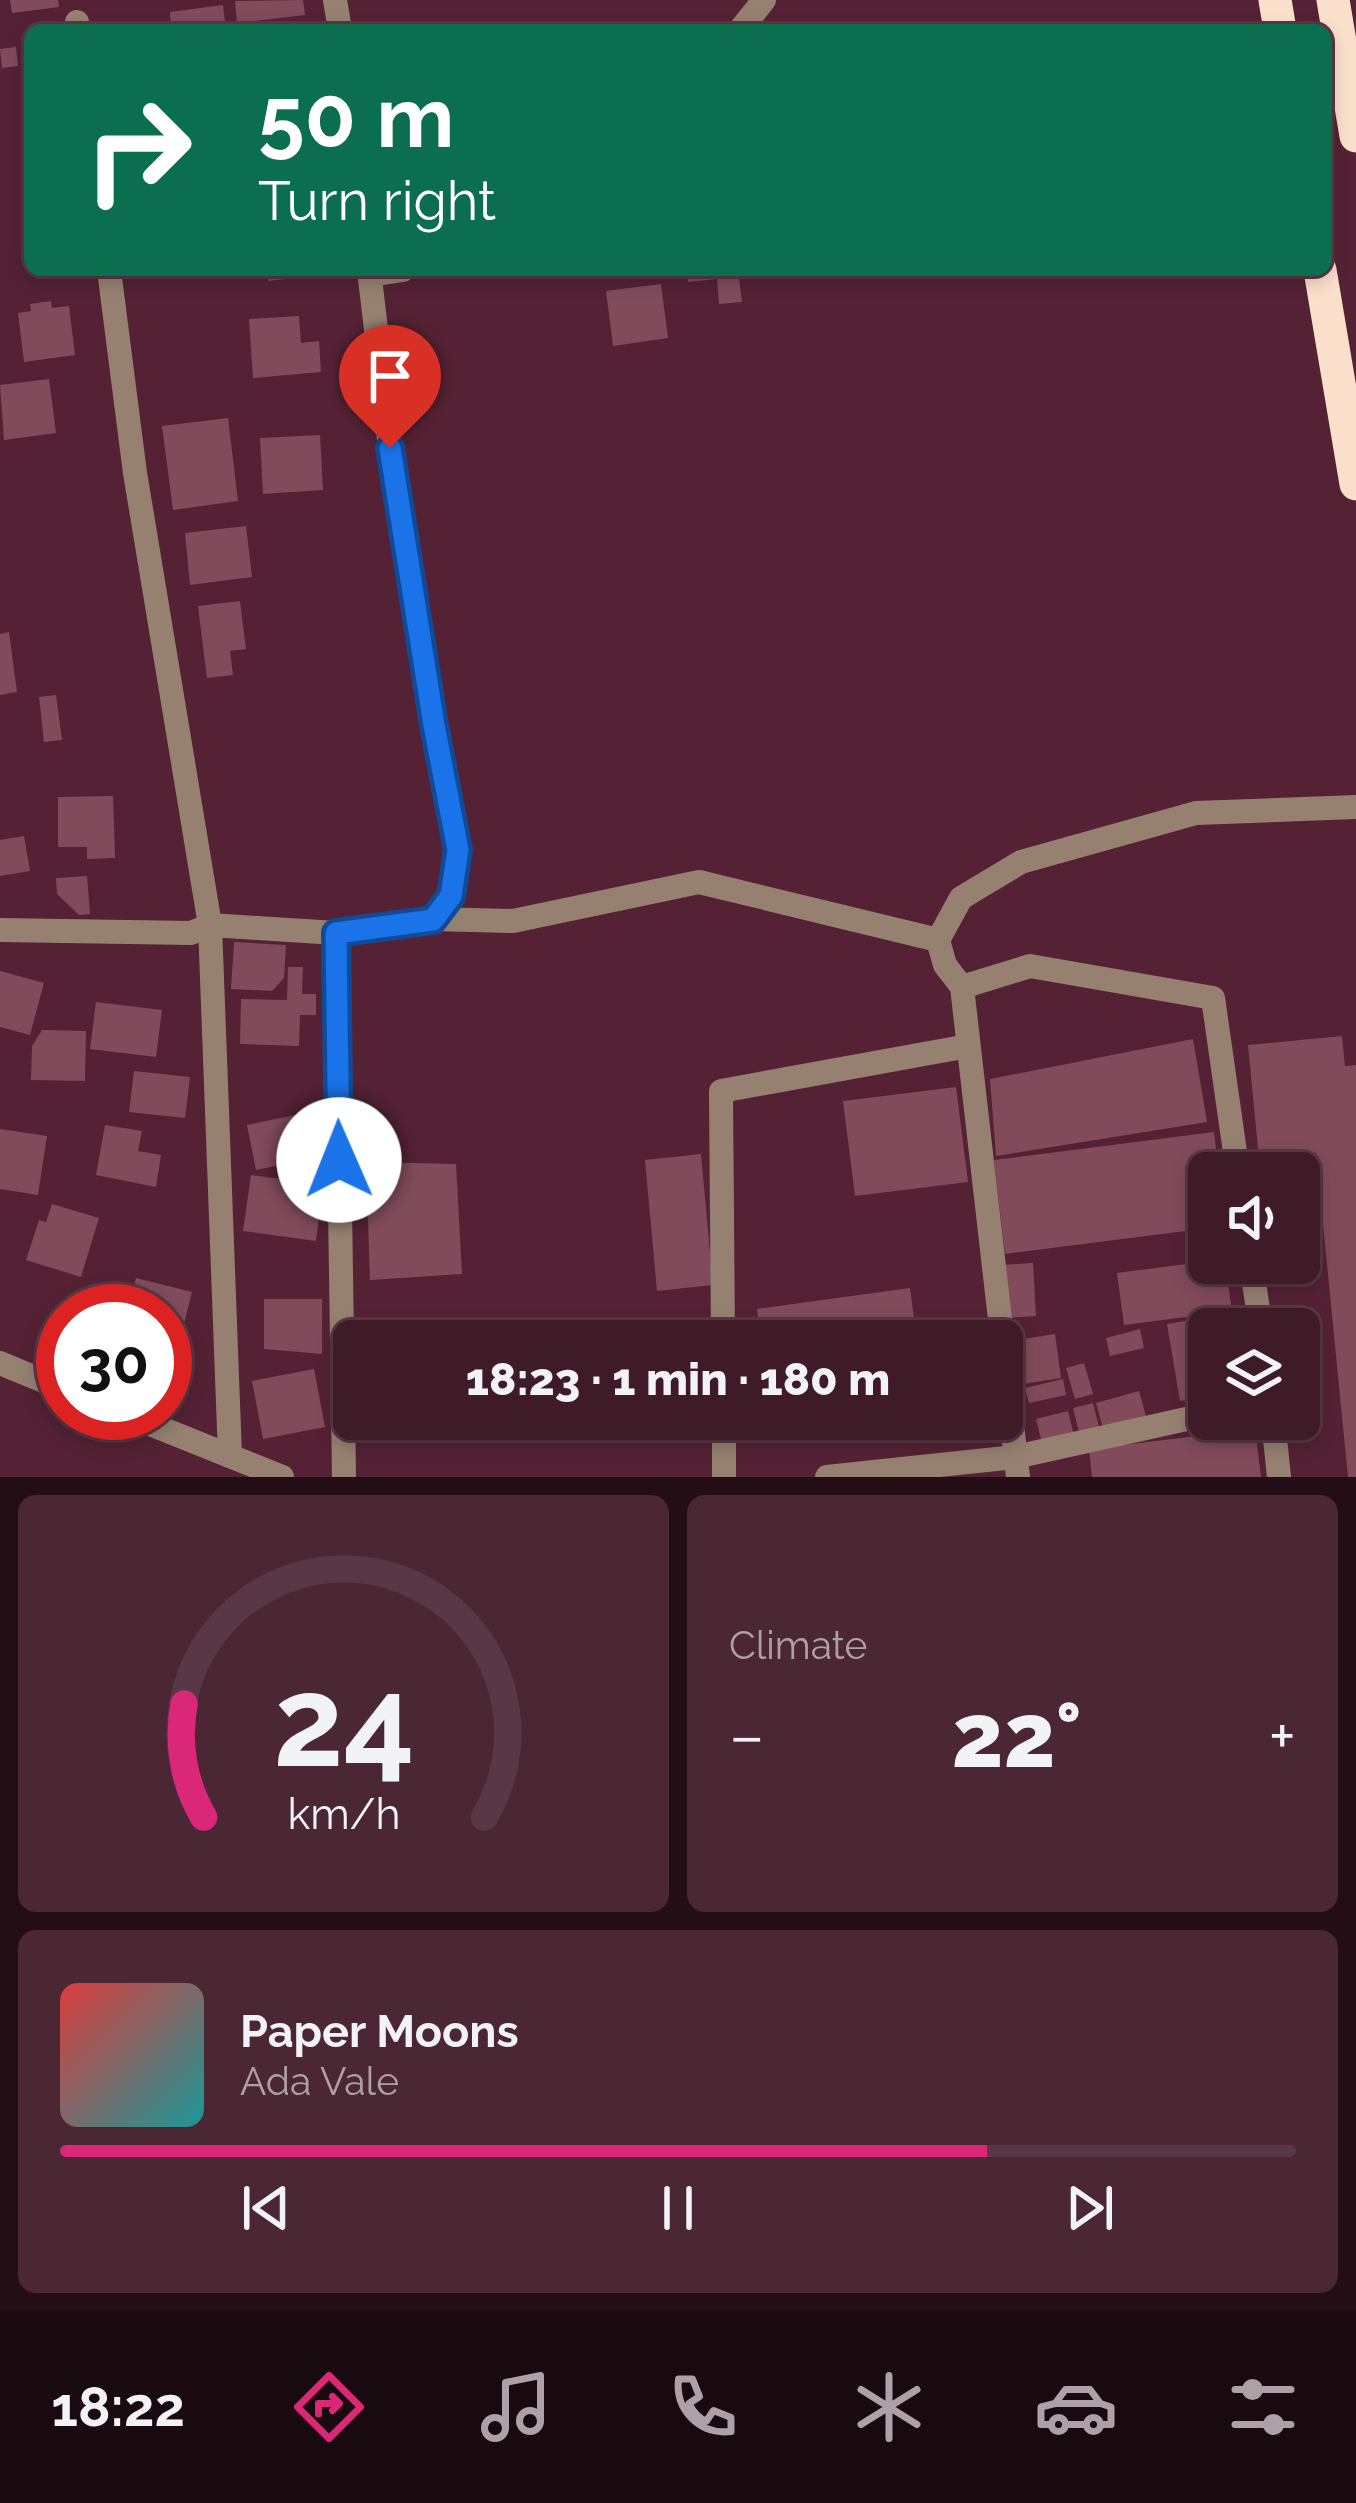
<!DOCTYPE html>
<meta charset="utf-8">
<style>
:root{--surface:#3f1a27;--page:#4a2733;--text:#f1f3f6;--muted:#ada1a7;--line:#583844;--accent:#db2777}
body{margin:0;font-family:Raleway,sans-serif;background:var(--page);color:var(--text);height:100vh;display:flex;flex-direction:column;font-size:45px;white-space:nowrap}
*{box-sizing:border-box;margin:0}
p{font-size:39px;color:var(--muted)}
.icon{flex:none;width:66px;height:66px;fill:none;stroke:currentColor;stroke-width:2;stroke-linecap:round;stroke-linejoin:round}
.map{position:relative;height:1477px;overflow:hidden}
.side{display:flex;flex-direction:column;gap:18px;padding:18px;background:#230e15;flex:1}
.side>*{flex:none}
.hud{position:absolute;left:24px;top:24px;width:1308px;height:252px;border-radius:18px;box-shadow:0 6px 18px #0003,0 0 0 3px var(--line);background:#0b6e4f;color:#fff;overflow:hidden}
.buttons{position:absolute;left:1188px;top:1152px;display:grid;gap:24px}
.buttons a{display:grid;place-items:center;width:132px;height:132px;border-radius:18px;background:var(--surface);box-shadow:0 6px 18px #0003,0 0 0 3px var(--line);font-size:60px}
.speed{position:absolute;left:36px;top:1284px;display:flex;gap:24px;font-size:60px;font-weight:700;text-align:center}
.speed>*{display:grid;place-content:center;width:156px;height:156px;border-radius:50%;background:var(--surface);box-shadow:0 6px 18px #0003,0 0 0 3px var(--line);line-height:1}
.speed .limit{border:18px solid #d22;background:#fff;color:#111}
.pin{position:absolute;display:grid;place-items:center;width:102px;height:102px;color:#fff;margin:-123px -51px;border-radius:50% 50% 50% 0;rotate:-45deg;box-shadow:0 0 12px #0007}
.pin .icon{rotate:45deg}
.me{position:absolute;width:132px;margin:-66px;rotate:359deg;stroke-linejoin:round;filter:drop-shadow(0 0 9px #0008)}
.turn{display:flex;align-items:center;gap:42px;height:252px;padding:0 36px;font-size:54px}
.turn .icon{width:156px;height:156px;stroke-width:2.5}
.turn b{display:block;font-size:84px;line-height:102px}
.big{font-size:90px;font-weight:800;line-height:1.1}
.side .card{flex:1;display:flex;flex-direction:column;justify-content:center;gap:18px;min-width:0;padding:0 42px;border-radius:18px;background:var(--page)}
.side .dial{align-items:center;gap:0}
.dial svg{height:312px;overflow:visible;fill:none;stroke:var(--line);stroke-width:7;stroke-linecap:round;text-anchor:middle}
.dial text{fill:var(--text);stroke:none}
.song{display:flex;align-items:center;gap:36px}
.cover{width:144px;height:144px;border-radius:18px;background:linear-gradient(135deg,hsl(0 70% 55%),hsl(180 70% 35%))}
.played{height:12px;border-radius:6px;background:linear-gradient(90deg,var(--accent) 75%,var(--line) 75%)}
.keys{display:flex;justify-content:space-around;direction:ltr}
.heat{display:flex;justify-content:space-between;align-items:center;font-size:66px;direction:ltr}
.side .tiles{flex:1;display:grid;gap:18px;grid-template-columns:1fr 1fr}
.card:last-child{grid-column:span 2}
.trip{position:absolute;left:333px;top:1320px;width:690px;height:120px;border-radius:18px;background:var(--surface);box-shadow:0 6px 18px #0003,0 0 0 3px var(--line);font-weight:800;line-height:120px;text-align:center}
.tab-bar{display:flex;height:192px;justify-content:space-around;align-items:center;background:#190a10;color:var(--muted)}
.tab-bar .icon{width:84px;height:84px}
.tab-bar .current{color:var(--accent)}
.tab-bar b{font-size:54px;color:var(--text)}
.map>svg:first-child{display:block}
.building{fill:#814b5c}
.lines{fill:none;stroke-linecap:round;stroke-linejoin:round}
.minor{stroke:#968171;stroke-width:24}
.trunk{stroke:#fadfca;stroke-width:33}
.route-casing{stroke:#114b97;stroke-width:30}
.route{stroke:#1a73e8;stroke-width:21}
</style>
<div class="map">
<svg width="1356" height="1477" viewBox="0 0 1356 1477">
<rect width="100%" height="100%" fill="#542234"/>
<g class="building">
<path d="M10,0H58L59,7L12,13Z"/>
<path d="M303,0L305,15L237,23L235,1Z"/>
<path d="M223,5L226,30H171L170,12Z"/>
<path d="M16,47L18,66L2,68L0,49Z"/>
<path d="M267,270H338V273L268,281Z"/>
<path d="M687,270H738L742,302L719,304L717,279L688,282Z"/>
<path d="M661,284L668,338L613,346L606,291Z"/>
<path d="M51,301L52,308L69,306L75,355L24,362L18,313L31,311L30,304Z"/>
<path d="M299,316L301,343L319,341L321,372L253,378L249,319Z"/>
<path d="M49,379L56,433L4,440L0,385Z"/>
<path d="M228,418L238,501L173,510L162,426Z"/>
<path d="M320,435L323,490L263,494L260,438Z"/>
<path d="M246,526L252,577L190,585L185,533Z"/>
<path d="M240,601L246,649L230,651L233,675L207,678L198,606Z"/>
<path d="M9,632L17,692L0,695V634Z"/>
<path d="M56,695L62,740L44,742L39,697Z"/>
<path d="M113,796L115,858L87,859V847H58V797Z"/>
<path d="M24,836L30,871L0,876V840Z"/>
<path d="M87,876L90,914L79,915L57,894L56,878Z"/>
<path d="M234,942L286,945L284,978L272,991L231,989Z"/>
<path d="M288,967H303L302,994H316V1015H300L299,1046L240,1044L241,999L287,1000Z"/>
<path d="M0,971L44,983L30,1035L0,1027Z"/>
<path d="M96,1002L162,1010L156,1057L90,1049Z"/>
<path d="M42,1030L86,1031L85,1081L31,1080L32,1046Z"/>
<path d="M1342,1036L1345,1066L1356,1065V1477H1348L1316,1153L1259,1159L1248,1045Z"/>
<path d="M1193,1039L1207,1122L996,1156L990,1079Z"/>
<path d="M134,1071L190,1077L185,1118L129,1112Z"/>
<path d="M956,1087L968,1182L855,1196L843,1101Z"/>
<path d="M324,1109L333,1154L256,1170L247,1125Z"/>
<path d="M105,1125L142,1131L138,1151L161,1155L156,1187L96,1175Z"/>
<path d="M0,1129L47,1136L38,1195L0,1189Z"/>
<path d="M1214,1132L1219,1173H1209V1228L1005,1254L994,1160Z"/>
<path d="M701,1154L713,1285L657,1291L645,1160Z"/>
<path d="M366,1162L456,1164L462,1274L370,1280Z"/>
<path d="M251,1175L323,1184L316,1241L243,1231Z"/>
<path d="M52,1204L99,1218L81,1277L26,1260L39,1220L46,1222Z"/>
<path d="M1209,1261L1225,1263L1232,1311L1124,1325L1117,1273Z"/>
<path d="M1033,1263L1036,1316L1004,1318L1001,1265Z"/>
<path d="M136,1278L192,1292L180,1339L165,1335V1311H128Z"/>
<path d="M910,1288L917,1341H761L757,1309Z"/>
<path d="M264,1299H322V1354L264,1349Z"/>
<path d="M1202,1318L1209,1358V1396L1180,1401L1167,1324Z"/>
<path d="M1140,1329L1144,1348L1110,1356L1106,1338Z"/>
<path d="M1055,1334L1061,1378L1017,1385L1011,1341Z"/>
<path d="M1084,1363L1093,1394L1075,1399L1066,1368Z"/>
<path d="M314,1369L325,1427L263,1439L252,1381Z"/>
<path d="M1063,1379L1066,1395L1029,1403L1025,1388Z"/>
<path d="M1139,1391L1146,1416L1103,1428L1096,1403Z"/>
<path d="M1093,1403L1099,1427L1079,1432L1073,1408Z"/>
<path d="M1068,1411L1074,1436L1042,1443L1036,1419Z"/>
<path d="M758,1419H778L781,1433L763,1438Z"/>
<path d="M1255,1429L1261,1477H1092L1089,1449Z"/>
</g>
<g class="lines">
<g class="minor">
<path d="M335,0L340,30"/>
<path d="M77,22L78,30"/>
<path d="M740,30L764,0"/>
<path d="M109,270L135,473L210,925L230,1456"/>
<path d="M369,270L390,448L434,726L458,849L451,896L433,919"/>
<path d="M370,275L403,270"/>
<path d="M0,930L191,933L210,925L336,933L433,919L513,921L699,882L938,940"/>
<path d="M336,933L344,1477"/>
<path d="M962,987L1030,966L1213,998L1238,1173"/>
<path d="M1251,1263L1261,1329"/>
<path d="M723,1341L721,1091L968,1046"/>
<path d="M0,1363L63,1389"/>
<path d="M123,1413L282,1477"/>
<path d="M724,1419V1477"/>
<path d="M1273,1419L1279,1477"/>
<path d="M827,1477L1015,1457L1209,1414"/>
<path d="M1018,1477L962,987L945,965L938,940L961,898L1021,862L1196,813L1356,807"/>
</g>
<g class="trunk">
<path d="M1275,0L1280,30"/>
<path d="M1333,0L1356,136"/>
<path d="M1320,270L1356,484"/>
</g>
</g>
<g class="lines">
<g class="route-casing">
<path id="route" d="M339,1160L336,933L433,920L451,896L458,850L434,725L390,448"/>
</g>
<use href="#route" class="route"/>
</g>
</svg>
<div class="buttons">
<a><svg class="icon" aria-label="sound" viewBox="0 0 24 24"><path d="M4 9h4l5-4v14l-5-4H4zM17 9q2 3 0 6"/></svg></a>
<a><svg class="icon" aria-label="layers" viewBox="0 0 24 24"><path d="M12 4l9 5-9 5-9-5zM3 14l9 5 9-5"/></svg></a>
</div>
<div class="speed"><div class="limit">30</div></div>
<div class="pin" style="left:390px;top:448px;background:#d93025"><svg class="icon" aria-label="arrive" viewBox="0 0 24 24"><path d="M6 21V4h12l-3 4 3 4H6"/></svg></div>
<svg class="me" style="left:339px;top:1160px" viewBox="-20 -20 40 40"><circle r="19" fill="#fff"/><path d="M0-13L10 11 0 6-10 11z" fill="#1a73e8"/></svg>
<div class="trip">18:23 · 1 min · 180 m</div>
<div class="hud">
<div class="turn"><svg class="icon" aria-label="right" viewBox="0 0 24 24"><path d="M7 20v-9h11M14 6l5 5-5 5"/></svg><div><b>50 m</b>Turn right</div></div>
</div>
</div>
<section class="side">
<div class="tiles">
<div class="card dial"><svg viewBox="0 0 100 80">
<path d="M14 69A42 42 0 1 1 86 69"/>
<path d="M14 69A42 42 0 0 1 9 40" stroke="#db2777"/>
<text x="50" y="56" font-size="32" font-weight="700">24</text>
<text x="50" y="72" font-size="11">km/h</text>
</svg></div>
<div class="card"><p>Climate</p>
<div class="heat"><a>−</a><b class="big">22°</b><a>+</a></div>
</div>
<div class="card">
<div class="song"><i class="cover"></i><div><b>Paper Moons</b><p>Ada Vale</p></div></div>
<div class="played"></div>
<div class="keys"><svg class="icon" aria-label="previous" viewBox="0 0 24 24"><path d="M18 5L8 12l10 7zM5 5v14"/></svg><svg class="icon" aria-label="pause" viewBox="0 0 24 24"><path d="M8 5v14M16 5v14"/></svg><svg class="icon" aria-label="next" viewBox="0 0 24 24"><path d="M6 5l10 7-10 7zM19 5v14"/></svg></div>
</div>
</div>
</section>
<nav class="tab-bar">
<b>18:22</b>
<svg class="icon current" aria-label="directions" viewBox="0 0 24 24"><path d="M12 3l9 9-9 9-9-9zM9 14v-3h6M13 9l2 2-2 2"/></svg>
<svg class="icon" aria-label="music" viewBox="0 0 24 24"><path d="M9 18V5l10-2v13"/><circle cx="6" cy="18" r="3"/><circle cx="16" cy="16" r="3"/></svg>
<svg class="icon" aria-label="phone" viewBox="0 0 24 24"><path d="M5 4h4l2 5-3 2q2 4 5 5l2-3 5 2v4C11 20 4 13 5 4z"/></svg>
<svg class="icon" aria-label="climate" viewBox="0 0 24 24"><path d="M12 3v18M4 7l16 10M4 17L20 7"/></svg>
<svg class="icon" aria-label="car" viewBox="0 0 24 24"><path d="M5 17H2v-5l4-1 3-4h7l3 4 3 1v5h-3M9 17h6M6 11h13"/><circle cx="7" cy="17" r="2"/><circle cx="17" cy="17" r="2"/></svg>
<svg class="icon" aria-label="filters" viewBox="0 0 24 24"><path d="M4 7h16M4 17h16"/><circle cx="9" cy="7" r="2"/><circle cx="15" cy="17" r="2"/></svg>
</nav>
